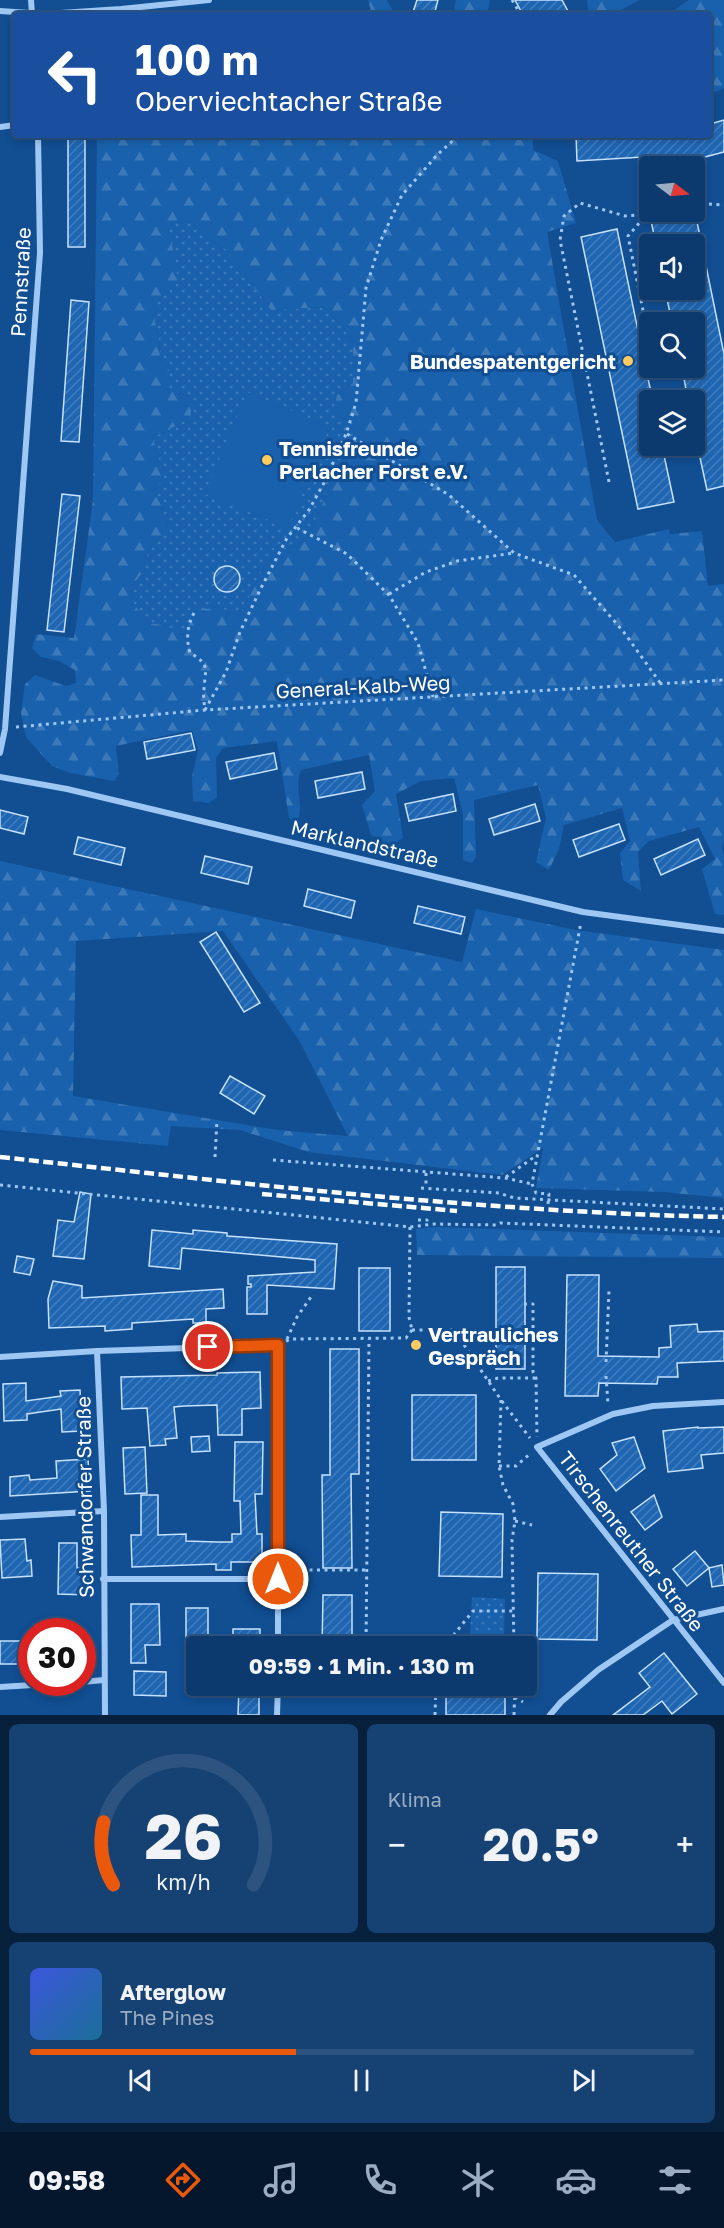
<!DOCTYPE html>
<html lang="de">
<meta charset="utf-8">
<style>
:root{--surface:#0d3a6e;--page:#164173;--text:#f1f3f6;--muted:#9aadc2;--line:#2d5481;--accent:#ea580c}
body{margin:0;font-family:"Golos Text",sans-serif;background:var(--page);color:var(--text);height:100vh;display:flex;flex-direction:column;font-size:22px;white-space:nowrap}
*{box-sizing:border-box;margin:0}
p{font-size:20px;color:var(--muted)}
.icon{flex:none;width:33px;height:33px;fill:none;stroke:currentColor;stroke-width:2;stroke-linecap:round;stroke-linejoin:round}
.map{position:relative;height:1715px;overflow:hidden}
.drawer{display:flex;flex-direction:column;gap:9px;padding:9px;background:#07203c;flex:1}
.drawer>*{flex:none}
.banner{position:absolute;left:12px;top:12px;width:700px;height:126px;border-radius:6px;box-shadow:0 3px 9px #0003,0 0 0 2px var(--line);background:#1a4fa0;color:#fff;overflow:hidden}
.needle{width:39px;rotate:106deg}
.controls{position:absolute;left:639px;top:156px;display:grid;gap:12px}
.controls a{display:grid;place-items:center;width:66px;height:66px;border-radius:6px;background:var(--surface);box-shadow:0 3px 9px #0003,0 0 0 2px var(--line);font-size:30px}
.speed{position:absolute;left:18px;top:1618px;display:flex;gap:12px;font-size:30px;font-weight:700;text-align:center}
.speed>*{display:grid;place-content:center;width:78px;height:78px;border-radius:50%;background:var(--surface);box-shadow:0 3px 9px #0003,0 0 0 2px var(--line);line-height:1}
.speed .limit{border:9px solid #d22;background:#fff;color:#111}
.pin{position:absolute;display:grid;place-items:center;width:51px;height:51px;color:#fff;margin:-26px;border:3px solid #fff;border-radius:50%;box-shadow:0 2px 6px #0007}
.me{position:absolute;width:66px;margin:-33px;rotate:0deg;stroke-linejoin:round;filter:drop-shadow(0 0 4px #0008)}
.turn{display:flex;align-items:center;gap:21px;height:126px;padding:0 24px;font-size:27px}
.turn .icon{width:78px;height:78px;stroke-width:2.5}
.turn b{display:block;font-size:42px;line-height:51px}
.big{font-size:45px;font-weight:700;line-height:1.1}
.drawer .tile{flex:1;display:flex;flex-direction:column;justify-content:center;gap:9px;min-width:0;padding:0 21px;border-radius:9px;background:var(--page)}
.drawer .dial{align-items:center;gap:0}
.dial svg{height:156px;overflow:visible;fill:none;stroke:var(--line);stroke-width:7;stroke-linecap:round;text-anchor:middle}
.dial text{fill:var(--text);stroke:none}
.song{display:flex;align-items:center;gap:18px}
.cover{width:72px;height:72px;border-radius:9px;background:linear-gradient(135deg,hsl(230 70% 55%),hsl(200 70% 35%))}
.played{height:6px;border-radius:3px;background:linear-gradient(90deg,var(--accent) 40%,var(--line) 40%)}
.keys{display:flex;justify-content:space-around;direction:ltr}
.heat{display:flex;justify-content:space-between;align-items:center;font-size:33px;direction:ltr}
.drawer .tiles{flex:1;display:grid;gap:9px;grid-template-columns:1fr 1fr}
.tile:last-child{grid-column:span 2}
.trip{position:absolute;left:186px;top:1636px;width:351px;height:60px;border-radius:6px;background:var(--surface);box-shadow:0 3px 9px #0003,0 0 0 2px var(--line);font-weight:700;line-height:60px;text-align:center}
.tab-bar{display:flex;height:96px;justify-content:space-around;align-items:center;background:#05172c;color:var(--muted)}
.tab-bar .icon{width:42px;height:42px}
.tab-bar .on{color:var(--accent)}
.tab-bar b{font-size:27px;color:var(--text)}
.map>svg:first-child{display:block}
.green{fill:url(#green-dots)}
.forest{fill:url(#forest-firs);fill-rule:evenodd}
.pitch{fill:#1961ad}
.building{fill:url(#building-hatch);stroke:#c6e1fd;stroke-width:1.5}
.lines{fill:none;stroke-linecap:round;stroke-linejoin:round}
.path{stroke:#9ec7f3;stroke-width:3;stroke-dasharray:3 4.5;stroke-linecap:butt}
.street{stroke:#9ec7f3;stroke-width:6}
.rail{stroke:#fff;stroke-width:4.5;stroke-dasharray:10 4.5;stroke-linecap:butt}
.route-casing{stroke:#983908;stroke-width:15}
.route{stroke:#ea580c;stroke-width:10}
.poi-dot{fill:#ffcb60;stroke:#114e92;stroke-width:2}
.labels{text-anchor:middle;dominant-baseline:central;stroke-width:6;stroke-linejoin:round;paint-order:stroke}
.street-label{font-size:20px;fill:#fff;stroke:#114e92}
.poi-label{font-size:20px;font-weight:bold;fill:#fff;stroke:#114e92;text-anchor:start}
</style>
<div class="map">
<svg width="724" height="1715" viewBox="0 0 724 1715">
<defs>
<pattern id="green-dots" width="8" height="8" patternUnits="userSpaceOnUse" patternTransform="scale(1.5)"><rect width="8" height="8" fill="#1961ad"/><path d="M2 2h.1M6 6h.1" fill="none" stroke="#3c79b9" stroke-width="1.8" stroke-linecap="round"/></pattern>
<pattern id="forest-firs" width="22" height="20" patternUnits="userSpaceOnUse" patternTransform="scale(1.5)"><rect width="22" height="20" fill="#1961ad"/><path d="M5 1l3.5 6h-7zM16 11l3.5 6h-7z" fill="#3c79b9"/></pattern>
<pattern id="building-hatch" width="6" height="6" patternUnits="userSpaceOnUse" patternTransform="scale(1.5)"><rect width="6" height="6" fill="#1f66b2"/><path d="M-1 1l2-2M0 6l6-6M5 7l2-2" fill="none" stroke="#417dbe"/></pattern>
</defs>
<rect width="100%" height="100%" fill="#114e92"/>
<g class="green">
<path d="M191,221L207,238L227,250L271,310L324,307L343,326L353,345V383L337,395L343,418L351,420L356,429V440L332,483L307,538L294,546L275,553L261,573L240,615L214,606L184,636L164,625L148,623L131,600L135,582L144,571L148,551L168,527L155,487L157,450L152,437L165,432L190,397L170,390V371L160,358L159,339L155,322L156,301L177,283L168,229L174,222Z"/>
<path d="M472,1597L505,1599L504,1638L470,1637Z"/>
</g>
<g class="forest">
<path d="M368,0H387L395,15H372Z"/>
<path d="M456,0H490L487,15H453Z"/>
<path d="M587,0H639C622,9 606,22 588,11Z"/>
<path d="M689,0H724V88L710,94V15H667Z"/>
<path d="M97,135H533V150L558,161L576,223L547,232L597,520L615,542L669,529L670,534L702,531L708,586L724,584V841L722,848L724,856V915L715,914L702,869L715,859L699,827L649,841L638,852L641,891L623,880L620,853L630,841L622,808L564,825L559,849L549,870L536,862L546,818L538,785L474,800L476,857L472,863L463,860V814L454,778L421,781L396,794L403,837L393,846L371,835L362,805L375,791L369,755L301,770C293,788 306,808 296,824L289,818L277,741L223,748L216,758L217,797L209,803L193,801L192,777L198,750L192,730L116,746L119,774L114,781L70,773L52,766L42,755L26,737L21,713L25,684L35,675L66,686L76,683L75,670L59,661L41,657L32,648L36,634L74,638L93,500ZM191,221L207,238L227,250L271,310L324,307L343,326L353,345V383L337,395L334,407L343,418L351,420L356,429L355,440L332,483L307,538L294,546L275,553L261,573L240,615L214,606L208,609L198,607L184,636L164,625L148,623L131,600L135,582L144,571L148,551L168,527L155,487L164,480L157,450L152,437L165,432L191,417L190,397L170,390V371L160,358L159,339L155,322L156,301L177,283V266L168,229L174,222Z"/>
<path d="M0,861L462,962L476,909L576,930L724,950V1203L723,1198L664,1192L536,1188L543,1148L502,1175L308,1152L240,1130L171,1126L168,1146L0,1130ZM223,931L299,1040L348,1136L277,1130L73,1096L76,941Z"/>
<path d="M436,1227L724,1237V1258L417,1255L416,1229Z"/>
</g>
<path class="pitch" d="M247,392L330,427L288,528L205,494Z"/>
<g class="building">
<path d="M417,0H438L434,15H412Z"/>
<path d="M515,0H562L570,15H523Z"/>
<path d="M724,120V152L678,164L676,155L577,161L576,135H710V124Z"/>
<rect x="68" y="135" width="17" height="112"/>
<path d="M695,212L724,354V486L707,490L694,430V400H688L682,368H694V322H672L665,290H694V244H656L651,221Z"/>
<path d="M617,229L643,355L650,354V368H676V373L648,379L653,400H650V446H662L674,502L638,509L581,237Z"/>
<path d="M71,300L89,302L79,442L61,441Z"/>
<path d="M62,494L80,496L64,632L47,630Z"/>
<circle cx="227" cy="579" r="13"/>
<path d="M191,733L195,750L147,759L144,742Z"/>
<path d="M274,753L277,769L230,779L226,762Z"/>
<path d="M362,772L365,789L318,798L315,781Z"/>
<path d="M453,794L456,811L409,821L405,804Z"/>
<path d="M535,804L540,821L494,835L489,819Z"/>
<path d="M0,810L28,817L24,834L0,828Z"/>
<path d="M619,824L625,840L579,857L573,840Z"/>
<path d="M78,837L125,848L121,865L74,854Z"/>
<path d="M698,839L705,855L661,875L654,859Z"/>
<path d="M205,856L252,867L248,884L201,873Z"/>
<path d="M308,889L355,901L351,918L304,906Z"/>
<path d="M418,906L465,917L461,934L414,923Z"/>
<path d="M216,932L260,1003L244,1012L200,942Z"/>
<path d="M230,1076L265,1096L254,1114L220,1093Z"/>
<path d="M80,1192L91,1194L84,1259L53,1256L58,1220L74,1222Z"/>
<path d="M152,1230L193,1234V1230L227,1233V1236L337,1244L334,1289L267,1285V1314H247V1287H251V1284H248V1276L315,1272V1260L182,1248L180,1269L149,1266Z"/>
<path d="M17,1256L34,1259L30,1275L14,1272Z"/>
<rect x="496" y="1267" width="29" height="102"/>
<rect x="359" y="1268" width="31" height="63"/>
<path d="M567,1275H599L598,1356L659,1357V1348L671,1347L670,1326L697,1324L698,1332L724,1331V1361L677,1363L678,1377H658L657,1384L599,1383L598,1396H565Z"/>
<path d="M53,1281L82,1286V1298L223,1289L224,1308L206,1309V1323H193V1319L132,1323V1329L105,1331V1326L49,1328L48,1299Z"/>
<path d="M330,1349H359V1474H351L352,1568H323L322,1475H330Z"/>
<path d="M260,1372L261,1408L242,1409V1435H218L217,1405L184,1406L174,1407L177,1438L165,1439L166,1445L150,1446L147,1408L122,1409L121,1377L217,1375V1373Z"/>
<path d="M26,1383V1401L61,1396L60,1391L80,1390L82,1431L62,1432L61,1409L27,1414V1420L4,1421L3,1384Z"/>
<rect x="412" y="1395" width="64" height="65"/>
<path d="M698,1427V1428L724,1427V1453L701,1455L703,1468L668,1472L663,1431Z"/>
<path d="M209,1436L210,1451L192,1452L191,1437Z"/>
<path d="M634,1437L645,1468L616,1491L600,1469L617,1455L612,1443Z"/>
<path d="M235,1442H263L262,1494H255L257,1534H262V1562H231V1570H216V1564L132,1567L131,1535H141V1495H158V1535L186,1534V1541L217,1542H232V1534H241L240,1501H234Z"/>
<path d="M145,1447L147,1493L125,1494L123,1448Z"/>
<path d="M88,1459L90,1491L10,1496V1477L29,1475L30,1480L57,1478L56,1461Z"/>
<path d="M654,1495L662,1517L645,1530L631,1512Z"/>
<path d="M441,1512L503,1514L502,1577L439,1576Z"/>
<path d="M25,1539L27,1561L31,1560L32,1576L2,1578L0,1540Z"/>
<path d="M59,1543H77V1568L88,1569V1595L58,1594Z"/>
<path d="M695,1551L709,1568L722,1565L724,1585L712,1587L709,1568L687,1586L673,1569Z"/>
<path d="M538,1573L598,1574L597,1640L537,1639Z"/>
<path d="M323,1595H352V1647H322Z"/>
<path d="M131,1604H159L160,1645H145L146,1663H131Z"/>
<rect x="186" y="1608" width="22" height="29"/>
<rect x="233" y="1629" width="27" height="18"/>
<rect x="0" y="1641" width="32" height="23"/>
<path d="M664,1653L697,1694L672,1714L662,1701L643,1715H613L650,1687L639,1673Z"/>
<path d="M134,1671L166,1672V1696L134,1695Z"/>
<path d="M239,1686H259V1715H238Z"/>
<rect x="446" y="1686" width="59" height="29"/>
</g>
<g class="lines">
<g class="path">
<path d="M512,0L521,15"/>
<path d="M632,14V15"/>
<path d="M694,203L724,205"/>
<path d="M649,340L628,236L647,214L660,212"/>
<path d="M347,434L449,495L514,553L574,575L623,631L661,684"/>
<path d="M609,482L560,240L564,216L580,203L625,216L647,214"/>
<path d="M297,528L347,554L389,595L418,643L433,697"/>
<path d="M389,594L426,572L457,561L514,553"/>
<path d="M194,613C187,626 186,639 190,653C211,665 205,669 204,689C203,696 204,702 205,709"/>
<path d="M205,710L226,672L240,632L261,588L287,538L309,510L325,481L346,434L356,403L366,288L381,240L402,195L438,154L459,135"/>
<path d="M16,727L205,710L724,680"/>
<path d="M215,1157L217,1120"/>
<path d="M273,1160L505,1178L532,1184"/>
<path d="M426,1173V1188"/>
<path d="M506,1177L537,1155"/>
<path d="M0,1185L410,1227L434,1224L496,1225L500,1223L724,1232"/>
<path d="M421,1188L499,1193L514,1198L724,1209"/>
<path d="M548,1204L549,1194L536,1193L532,1184L581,922"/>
<path d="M418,1220H427V1225"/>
<path d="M410,1227L409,1317L412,1330"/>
<path d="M524,1304H533V1372L536,1378L537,1437"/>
<path d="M412,1330H454L501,1400L530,1438"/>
<path d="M524,1335H533"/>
<path d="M287,1339L297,1317L311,1297"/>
<path d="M286,1341L291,1339L406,1338L412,1330"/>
<path d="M606,1362L609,1290"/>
<path d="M606,1376L608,1404"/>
<path d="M488,1381L498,1378H536"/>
<path d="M501,1400L499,1466L503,1485L513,1504L515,1521L512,1540L514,1647"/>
<path d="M499,1466H516L531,1453"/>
<path d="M515,1521L532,1525"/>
<path d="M287,1570H367"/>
<path d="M366,1647L369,1339"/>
<path d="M444,1647L473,1611H513"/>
<path d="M288,1693L366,1691V1686"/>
<path d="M515,1697L523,1702"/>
<path d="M435,1715L436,1686"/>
<path d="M514,1715L515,1686"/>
</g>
<g class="street">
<path d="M31,0L32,15"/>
<path d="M0,11L45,14L121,9L209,0"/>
<path d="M0,127L15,125"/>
<path d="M0,753L5,729L40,253L38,135"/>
<path d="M0,777L67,789L583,912L724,931"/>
<path d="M97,1351L104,1511L105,1715"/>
<path d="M0,1357L97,1351L278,1345V1647"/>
<path d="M724,1402L653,1406L613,1414L537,1447L724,1683"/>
<path d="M0,1517L104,1511"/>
<path d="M103,1579H278"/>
<path d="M82,1682L104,1680"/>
<path d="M0,1687L65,1683"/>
<path d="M277,1715L278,1686"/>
<path d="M550,1715L561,1702L598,1670L673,1620L724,1609"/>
</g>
<g class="rail">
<path d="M0,1157C241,1183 482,1212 724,1217"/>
<path d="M262,1194L457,1211"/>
</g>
</g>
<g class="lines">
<g class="route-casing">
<path id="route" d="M208,1347L278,1345V1579"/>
</g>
<use href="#route" class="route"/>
</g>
<g class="poi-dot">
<circle cx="628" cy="361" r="6"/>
<circle cx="267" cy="460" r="6"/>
<circle cx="416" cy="1345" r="6"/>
</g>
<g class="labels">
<g class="street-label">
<text transform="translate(20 282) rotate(-87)">Pennstraße</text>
<text transform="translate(363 686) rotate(-3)">General-Kalb-Weg</text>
<text transform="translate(365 843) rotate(13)">Marklandstraße</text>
<text transform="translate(84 1497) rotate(-91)">Schwandorfer Straße</text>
<text transform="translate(632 1541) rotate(52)">Tirschenreuther Straße</text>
</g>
<g class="poi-label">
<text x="616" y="361" text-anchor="end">Bundespatentgericht</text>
<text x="279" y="448">Tennisfreunde<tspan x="279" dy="23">Perlacher Forst e.V.</tspan></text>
<text x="428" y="1334">Vertrauliches<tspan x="428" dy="23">Gespräch</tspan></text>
</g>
</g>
</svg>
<div class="controls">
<a><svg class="needle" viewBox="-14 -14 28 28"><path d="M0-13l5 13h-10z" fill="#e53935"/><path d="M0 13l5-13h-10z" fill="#9aadc2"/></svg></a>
<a><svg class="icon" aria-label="sound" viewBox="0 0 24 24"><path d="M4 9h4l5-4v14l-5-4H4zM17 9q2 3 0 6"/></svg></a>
<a><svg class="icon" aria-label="search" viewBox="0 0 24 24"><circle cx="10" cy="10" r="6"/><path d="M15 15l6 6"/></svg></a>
<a><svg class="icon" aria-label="layers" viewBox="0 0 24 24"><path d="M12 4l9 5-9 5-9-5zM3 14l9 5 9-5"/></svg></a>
</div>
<div class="speed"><div class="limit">30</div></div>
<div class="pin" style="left:208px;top:1347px;background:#d93025"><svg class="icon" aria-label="arrive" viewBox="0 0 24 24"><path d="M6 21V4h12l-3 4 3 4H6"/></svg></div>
<svg class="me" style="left:278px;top:1579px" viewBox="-20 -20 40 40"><circle r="17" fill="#ea580c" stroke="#fff" stroke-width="3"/><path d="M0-11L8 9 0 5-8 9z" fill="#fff"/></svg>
<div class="trip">09:59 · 1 Min. · 130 m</div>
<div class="banner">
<div class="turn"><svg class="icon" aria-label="left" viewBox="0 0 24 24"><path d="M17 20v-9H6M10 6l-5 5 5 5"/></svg><div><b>100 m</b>Oberviechtacher Straße</div></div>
</div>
</div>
<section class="drawer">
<div class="tiles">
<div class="tile dial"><svg viewBox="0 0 100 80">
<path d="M14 69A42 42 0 1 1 86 69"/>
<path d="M14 69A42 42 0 0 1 9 37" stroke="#ea580c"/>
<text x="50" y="56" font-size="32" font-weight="700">26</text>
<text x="50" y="72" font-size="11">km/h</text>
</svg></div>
<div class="tile"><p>Klima</p>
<div class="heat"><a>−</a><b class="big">20.5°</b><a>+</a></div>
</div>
<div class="tile">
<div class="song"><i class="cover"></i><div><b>Afterglow</b><p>The Pines</p></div></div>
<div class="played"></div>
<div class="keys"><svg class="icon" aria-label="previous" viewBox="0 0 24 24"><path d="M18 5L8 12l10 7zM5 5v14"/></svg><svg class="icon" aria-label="pause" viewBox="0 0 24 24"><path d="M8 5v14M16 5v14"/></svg><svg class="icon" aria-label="next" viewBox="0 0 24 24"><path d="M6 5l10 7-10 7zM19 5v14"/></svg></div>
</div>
</div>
</section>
<nav class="tab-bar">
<b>09:58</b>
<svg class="icon on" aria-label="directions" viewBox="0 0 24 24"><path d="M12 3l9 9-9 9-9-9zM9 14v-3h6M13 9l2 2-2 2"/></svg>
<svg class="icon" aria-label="music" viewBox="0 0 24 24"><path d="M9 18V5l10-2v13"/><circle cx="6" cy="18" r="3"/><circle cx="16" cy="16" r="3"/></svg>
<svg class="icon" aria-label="phone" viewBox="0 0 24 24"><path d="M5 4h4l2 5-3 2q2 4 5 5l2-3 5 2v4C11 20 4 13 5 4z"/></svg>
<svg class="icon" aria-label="climate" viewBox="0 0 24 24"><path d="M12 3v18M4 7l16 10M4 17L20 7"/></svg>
<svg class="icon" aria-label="car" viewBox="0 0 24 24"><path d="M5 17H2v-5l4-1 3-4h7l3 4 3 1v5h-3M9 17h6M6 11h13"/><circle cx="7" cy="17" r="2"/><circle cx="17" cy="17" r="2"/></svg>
<svg class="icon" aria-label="filters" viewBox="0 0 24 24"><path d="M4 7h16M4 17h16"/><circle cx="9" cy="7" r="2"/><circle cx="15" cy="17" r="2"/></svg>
</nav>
